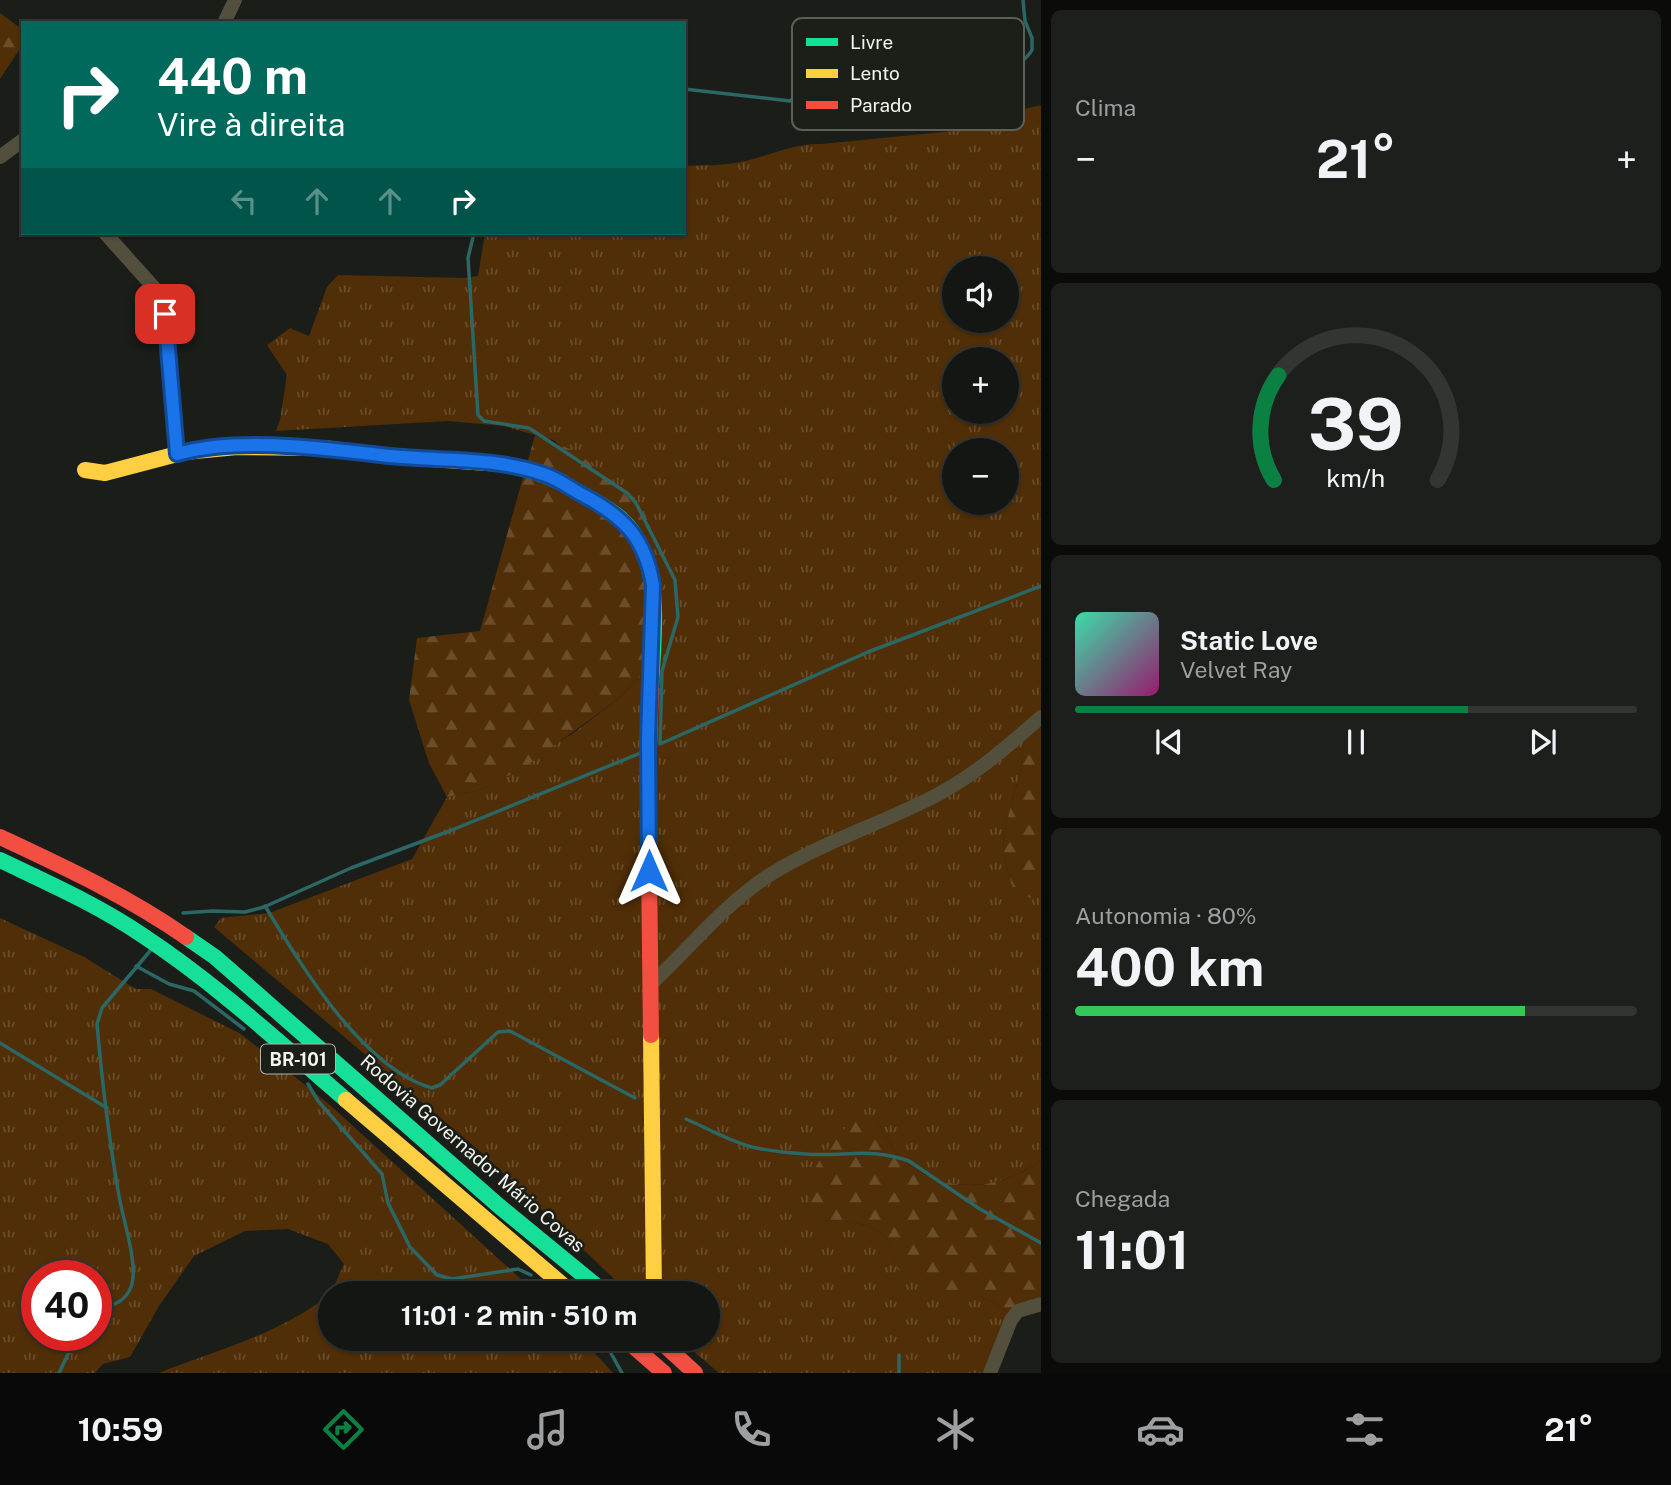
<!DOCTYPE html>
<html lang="pt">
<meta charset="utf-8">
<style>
:root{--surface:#141613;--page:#1d1f1c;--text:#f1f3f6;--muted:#9d9fa0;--line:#333533;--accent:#0b8043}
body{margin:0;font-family:"Public Sans",sans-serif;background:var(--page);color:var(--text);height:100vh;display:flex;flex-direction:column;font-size:26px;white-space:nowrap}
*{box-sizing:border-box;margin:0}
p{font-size:23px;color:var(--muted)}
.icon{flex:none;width:38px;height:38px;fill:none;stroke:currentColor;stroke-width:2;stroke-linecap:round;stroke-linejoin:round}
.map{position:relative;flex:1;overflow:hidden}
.panel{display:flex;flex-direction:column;gap:10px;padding:10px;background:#0b0c0a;width:630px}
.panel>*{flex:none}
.banner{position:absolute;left:21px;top:21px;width:665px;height:214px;border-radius:0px;box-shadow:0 2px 5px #0004,0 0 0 2px var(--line);background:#00695c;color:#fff;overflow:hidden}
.controls{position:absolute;left:942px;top:256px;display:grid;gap:14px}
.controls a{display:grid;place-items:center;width:77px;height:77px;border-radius:50%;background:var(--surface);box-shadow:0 2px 5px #0004,0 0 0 2px var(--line);font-size:35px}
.speed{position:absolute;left:21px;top:1260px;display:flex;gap:14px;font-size:35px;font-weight:700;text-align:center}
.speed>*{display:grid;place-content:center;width:91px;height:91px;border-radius:50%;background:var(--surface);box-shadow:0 2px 5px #0004,0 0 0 2px var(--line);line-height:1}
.speed .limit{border:10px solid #d22;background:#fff;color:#111}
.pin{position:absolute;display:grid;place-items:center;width:60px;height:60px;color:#fff;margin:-30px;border-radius:14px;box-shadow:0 4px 10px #0006}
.me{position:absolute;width:77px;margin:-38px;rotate:0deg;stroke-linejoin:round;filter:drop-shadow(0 0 5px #0008)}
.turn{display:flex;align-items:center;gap:24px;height:147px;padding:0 21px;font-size:32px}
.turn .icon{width:91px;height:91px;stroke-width:2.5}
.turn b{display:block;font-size:49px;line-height:60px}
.lanes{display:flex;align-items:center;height:66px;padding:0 21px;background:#0003;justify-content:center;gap:35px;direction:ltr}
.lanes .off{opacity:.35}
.big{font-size:52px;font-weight:700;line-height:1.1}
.panel .widget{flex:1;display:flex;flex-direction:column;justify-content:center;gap:10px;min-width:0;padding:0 24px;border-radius:10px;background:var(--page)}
.panel .dial{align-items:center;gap:0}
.dial svg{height:182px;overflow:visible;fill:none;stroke:var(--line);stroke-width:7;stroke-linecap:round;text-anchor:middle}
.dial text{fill:var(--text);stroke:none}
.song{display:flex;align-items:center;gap:21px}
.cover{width:84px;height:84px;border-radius:10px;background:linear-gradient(135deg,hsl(160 70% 55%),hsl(320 70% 35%))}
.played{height:7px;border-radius:4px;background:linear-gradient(90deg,var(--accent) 70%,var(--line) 70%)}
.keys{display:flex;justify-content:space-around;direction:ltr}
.heat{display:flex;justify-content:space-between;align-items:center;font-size:38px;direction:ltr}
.charge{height:10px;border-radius:5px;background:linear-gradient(90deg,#34c759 80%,var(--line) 0)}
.trip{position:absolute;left:318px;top:1281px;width:402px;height:70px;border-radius:35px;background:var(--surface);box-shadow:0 2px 5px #0004,0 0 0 2px var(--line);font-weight:700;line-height:70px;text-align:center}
.tab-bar{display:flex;height:112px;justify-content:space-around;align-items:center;background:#080908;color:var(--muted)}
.tab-bar .icon{width:49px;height:49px}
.tab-bar .active{color:var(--accent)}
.tab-bar b{font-size:32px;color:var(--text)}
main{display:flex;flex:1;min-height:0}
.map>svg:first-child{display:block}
.grass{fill:url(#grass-tufts);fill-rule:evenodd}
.forest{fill:url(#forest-firs)}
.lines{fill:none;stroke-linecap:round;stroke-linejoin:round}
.stream{stroke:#2b6764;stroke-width:3.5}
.street{stroke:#524f3d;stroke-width:14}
.fast{stroke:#16e098;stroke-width:16}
.slow{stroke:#ffcf43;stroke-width:16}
.jam{stroke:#f24e42;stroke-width:16}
.route-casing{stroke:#114b97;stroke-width:18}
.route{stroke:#1a73e8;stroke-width:12}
.labels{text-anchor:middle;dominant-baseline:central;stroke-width:5;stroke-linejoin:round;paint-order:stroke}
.shield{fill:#1b1f17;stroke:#b2b5af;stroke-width:2}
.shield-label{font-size:18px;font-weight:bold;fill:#f3f5f0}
.street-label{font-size:19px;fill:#f3f5f0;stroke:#1b1f17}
.key{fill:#1b1f17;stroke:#5c5f58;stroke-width:2}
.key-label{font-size:19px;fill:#f3f5f0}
</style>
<main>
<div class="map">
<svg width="1041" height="1373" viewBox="0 0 1041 1373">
<defs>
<pattern id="grass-tufts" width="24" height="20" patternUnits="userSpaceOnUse" patternTransform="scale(1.75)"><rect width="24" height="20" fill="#502e07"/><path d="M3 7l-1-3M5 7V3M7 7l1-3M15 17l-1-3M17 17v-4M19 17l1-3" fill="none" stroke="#6a4d2b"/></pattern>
<pattern id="forest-firs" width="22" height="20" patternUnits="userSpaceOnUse" patternTransform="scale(1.75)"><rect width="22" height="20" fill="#502e07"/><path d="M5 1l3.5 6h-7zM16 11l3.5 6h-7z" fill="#6a4d2b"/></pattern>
</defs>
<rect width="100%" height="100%" fill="#1b1d19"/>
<g class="grass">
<path d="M1041,105V712L1024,744L1020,772L1004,831L1003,852L1012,885L1030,897L1041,898V1160C999,1192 941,1195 901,1158C891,1149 885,1133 877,1122L822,1221C844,1220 874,1221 889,1242C894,1249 895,1262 897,1269L967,1295L983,1297L1002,1308L1013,1318L989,1373H719L679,1339H709V1293H629L483,1154L214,927L221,918L269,913L412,859L447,797L483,789L572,734L622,696L645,669L649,598V524L644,511L613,485L553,440L504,426L448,421L276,431L280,420L287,375L267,345L290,328L309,336L327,287L338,275L465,278L478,276L485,233H684V166C702,165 722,166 740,162C768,157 792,143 821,144L984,128L1024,109ZM954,268H1006V320H954ZM954,359H1006V411H954ZM954,450H1006V502H954Z"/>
<path d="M0,918L84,957L136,989H151L241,1034L330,1105L536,1293H331L344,1264L328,1244L288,1229L245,1231L194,1256L159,1306L130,1357L103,1364L95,1373H0ZM37,1276H96V1335H37Z"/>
<path d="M331,1293V1339H582L613,1373H159C217,1350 283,1333 331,1293Z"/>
</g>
<g class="forest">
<path d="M0,13L23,30V44L0,79Z"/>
<path d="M535,435L577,452L644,511L649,524L652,540L645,669L622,696L525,767L483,789L447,797L429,763L409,700L417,638L480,631Z"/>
<path d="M1041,712V898H1030L1012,885L1003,852L1004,831L1020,772L1024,744Z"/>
<path d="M853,1119L877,1122C885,1133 891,1149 901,1158C941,1195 999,1192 1041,1160V1312L1013,1318L1002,1308L983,1297L944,1294L925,1287L897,1269C895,1262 893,1249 889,1242C874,1221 844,1220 822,1221C818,1215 811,1208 810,1201C804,1169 834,1141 853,1119Z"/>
</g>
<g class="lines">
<g class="stream">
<path d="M684,89L790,101L804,91L847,90L853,80L984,76C1001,72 1023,66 1032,50V38L1025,21L1023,0"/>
<path d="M474,233L468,258L478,415L484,421L529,428L627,493L636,503L675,580L678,617L662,671L660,744L868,652L1041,586"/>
<path d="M265,906C301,965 363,1069 432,1088L440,1085L498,1032L510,1031L635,1098"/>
<path d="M183,913L212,911L245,912L264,907L351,868L452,830L643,752"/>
<path d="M136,966L169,984L194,991L244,1029"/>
<path d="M0,1043L107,1108"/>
<path d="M308,1084L318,1101L382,1174L388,1203L410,1247L437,1275L452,1279L518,1269L531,1275"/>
<path d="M686,1119C707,1128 729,1141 752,1147C769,1151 788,1153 806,1154C844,1157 870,1147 909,1161L980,1209L1041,1243"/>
<path d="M96,1311C110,1306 125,1303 131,1287C139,1266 123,1220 119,1196C109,1140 102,1081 97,1024L102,1008L150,951"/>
<path d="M603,1339L622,1373"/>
<path d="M59,1373L77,1335"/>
<path d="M899,1373V1355"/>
</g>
<g class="street">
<path d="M224,23L235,0"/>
<path d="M0,157L23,140"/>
<path d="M105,233L156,290L163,303L177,454"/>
<path d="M650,985C690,948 725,903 771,874C820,844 874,826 925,801C969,780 1005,749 1041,717"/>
<path d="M990,1373L1011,1320L1018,1311L1041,1304"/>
</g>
<g class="fast">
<path d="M487,463C523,465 553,477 584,495C602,505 623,516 634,534C663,579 653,637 651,687"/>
<path d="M0,860C48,883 98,905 142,935C215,983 280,1043 346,1100"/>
<path d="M186,937L215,957L499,1206L605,1293"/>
</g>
<g class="slow">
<path d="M85,470L105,473L185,452L237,447L323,448L390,456L487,463"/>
<path d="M651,1035L654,1293"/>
<path d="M346,1100L572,1293"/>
</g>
<g class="jam">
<path d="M0,837C64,867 127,896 186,937"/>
<path d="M651,1035L648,781L651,687"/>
<path d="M625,1339L664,1373"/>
<path d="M658,1339L695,1373"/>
</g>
</g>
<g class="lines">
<g class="route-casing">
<path id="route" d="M165,314L177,454C238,436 328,449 390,456C441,461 494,457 543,474C557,478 568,487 581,494C623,516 645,537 653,585L648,739L649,871"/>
</g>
<use href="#route" class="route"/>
</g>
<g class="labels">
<rect class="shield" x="261" y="1044.5" width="74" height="29" rx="5"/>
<g class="shield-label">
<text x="298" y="1059">BR-101</text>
</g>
<g class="street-label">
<text transform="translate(473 1153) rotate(41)">Rodovia Governador Mário Covas</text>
</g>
</g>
<rect x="792" y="18" width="232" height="112" rx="10" class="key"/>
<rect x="806" y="38" width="32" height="8" fill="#16e098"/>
<rect x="806" y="69" width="32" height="9" fill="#ffcf43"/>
<rect x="806" y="101" width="32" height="8" fill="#f24e42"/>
<g class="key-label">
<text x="850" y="49">Livre</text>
<text x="850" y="80">Lento</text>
<text x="850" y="112">Parado</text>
</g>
</svg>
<div class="controls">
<a><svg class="icon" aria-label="sound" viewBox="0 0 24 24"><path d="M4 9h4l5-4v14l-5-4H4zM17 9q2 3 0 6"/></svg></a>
<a>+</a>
<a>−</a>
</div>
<div class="speed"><div class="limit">40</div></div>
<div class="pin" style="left:165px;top:314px;background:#d93025"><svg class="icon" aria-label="arrive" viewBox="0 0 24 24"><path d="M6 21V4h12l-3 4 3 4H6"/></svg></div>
<svg class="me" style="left:649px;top:871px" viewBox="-20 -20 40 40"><path d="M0-17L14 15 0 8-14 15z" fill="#1a73e8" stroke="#fff" stroke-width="4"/></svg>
<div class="trip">11:01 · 2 min · 510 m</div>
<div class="banner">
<div class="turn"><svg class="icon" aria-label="right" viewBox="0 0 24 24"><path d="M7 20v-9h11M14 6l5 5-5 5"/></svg><div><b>440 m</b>Vire à direita</div></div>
<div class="lanes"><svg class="icon off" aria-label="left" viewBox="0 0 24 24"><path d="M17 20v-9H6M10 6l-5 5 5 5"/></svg><svg class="icon off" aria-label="ahead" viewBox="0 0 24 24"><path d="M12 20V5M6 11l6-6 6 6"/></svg><svg class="icon off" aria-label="ahead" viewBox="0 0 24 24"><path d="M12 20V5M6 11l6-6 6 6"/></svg><svg class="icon" aria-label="right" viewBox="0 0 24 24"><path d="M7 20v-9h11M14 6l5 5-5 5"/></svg></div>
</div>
</div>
<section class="panel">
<div class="widget"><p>Clima</p>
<div class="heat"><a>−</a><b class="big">21°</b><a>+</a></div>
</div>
<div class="widget dial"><svg viewBox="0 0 100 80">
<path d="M14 69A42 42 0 1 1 86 69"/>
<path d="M14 69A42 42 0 0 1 16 23" stroke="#0b8043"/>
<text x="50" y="56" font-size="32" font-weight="700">39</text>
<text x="50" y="72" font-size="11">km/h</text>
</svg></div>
<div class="widget">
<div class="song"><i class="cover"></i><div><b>Static Love</b><p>Velvet Ray</p></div></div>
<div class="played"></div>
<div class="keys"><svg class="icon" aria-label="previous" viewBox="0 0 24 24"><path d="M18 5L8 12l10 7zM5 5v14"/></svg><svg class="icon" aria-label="pause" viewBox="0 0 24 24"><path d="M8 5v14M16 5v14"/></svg><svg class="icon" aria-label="next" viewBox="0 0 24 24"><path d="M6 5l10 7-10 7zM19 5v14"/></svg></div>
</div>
<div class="widget"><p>Autonomia · 80%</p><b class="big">400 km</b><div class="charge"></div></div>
<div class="widget"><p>Chegada</p><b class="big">11:01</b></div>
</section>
</main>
<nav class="tab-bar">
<b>10:59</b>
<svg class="icon active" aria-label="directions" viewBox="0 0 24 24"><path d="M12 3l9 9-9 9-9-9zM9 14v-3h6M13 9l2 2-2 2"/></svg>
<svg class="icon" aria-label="music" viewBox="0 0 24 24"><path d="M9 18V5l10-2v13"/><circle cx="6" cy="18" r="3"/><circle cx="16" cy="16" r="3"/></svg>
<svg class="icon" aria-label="phone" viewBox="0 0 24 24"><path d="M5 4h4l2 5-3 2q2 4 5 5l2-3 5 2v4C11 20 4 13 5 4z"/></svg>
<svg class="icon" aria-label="climate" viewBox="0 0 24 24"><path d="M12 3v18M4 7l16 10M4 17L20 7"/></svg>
<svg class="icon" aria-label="car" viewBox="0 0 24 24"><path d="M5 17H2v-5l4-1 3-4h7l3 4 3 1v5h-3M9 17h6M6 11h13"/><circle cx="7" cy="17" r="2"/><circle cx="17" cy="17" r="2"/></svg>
<svg class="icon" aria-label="filters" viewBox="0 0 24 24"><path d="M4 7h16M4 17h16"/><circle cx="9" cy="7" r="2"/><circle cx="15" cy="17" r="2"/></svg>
<b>21°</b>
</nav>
